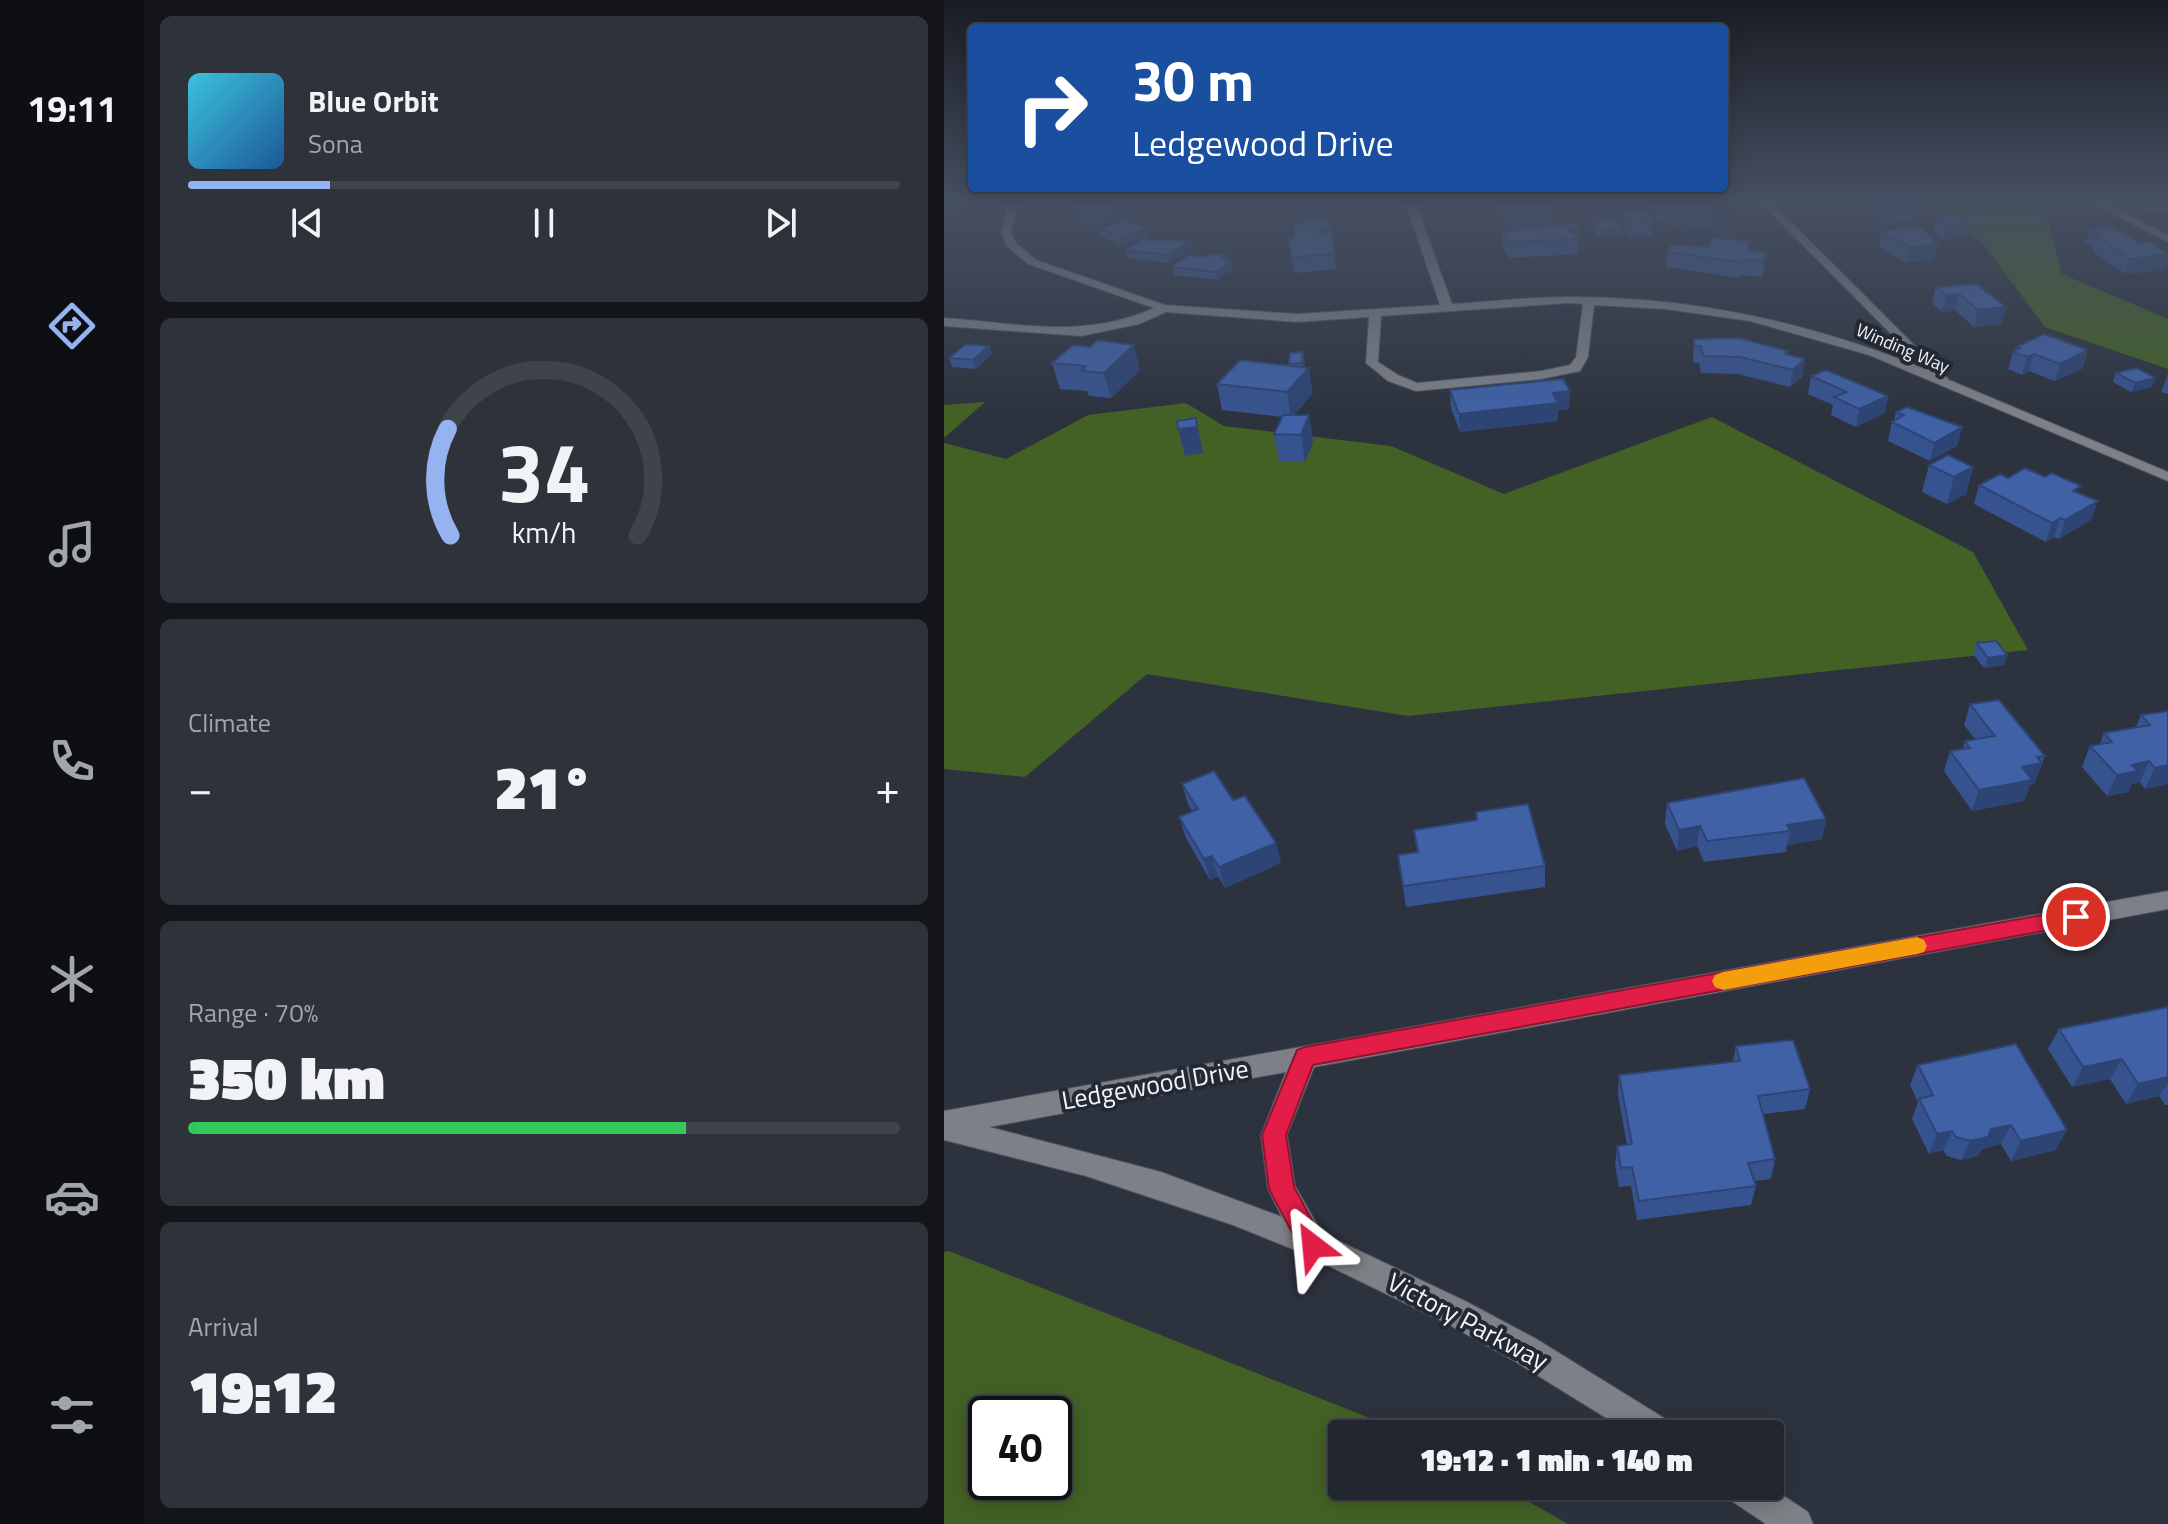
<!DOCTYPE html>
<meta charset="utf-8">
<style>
:root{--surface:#22262e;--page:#2e323a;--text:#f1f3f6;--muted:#a2a5aa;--line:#3f434a;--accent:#95b2f1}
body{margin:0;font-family:"Titillium Web",sans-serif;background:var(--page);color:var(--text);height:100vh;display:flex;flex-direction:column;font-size:30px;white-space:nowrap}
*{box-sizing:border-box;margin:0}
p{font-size:26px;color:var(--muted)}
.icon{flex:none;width:44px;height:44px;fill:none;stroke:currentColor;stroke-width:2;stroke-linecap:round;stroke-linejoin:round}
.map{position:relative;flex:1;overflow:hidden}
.details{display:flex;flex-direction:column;gap:16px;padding:16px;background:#131519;width:800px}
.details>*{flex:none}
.guide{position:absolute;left:24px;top:24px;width:760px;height:168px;border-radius:8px;box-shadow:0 4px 20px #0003,0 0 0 2px var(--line);background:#1a4fa0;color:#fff;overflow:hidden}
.speed{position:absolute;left:24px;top:1396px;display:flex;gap:16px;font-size:40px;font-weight:700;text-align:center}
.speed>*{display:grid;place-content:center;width:104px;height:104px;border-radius:50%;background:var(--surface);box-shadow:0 4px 20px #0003,0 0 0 2px var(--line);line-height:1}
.speed .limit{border:4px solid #111;border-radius:12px;background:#fff;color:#111}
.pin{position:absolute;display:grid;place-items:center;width:68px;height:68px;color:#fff;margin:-34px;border:4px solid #fff;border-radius:50%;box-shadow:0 2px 8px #0007}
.me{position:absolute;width:88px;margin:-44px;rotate:331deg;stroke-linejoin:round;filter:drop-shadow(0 0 6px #0008)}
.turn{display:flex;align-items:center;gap:28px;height:168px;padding:0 32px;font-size:36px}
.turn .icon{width:104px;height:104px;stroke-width:2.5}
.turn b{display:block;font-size:56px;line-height:68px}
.big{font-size:60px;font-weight:800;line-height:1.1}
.details .widget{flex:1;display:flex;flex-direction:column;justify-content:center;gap:12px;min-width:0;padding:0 28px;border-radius:12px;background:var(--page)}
.details .dial{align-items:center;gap:0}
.dial svg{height:208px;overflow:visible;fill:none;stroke:var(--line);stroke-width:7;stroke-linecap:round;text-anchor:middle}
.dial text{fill:var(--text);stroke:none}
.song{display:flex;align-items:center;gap:24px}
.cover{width:96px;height:96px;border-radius:12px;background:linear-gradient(135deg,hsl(190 70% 55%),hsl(210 70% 35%))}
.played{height:8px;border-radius:4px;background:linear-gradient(90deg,var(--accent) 20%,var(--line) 20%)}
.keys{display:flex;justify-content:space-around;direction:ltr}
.heat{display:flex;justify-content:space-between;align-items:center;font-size:44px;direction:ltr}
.charge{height:12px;border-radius:6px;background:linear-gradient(90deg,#34c759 70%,var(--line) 0)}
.trip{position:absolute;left:384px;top:1420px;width:456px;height:80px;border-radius:8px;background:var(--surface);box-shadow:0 4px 20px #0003,0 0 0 2px var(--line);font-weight:800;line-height:80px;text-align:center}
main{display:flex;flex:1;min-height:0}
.tabs{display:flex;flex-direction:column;width:144px;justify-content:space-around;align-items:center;background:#0e0f12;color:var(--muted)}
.tabs .icon{width:56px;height:56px}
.tabs .current{color:var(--accent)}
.tabs b{font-size:36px;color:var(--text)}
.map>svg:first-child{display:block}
.green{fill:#436125;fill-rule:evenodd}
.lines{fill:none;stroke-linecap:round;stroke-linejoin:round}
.minor-casing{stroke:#4c525c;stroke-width:2}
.minor{fill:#7d8086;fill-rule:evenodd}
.wall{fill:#37538f}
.shaded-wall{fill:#2d4474}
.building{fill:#4061a6;stroke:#2d4474;stroke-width:2}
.route{fill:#e11d48;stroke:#92132f;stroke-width:2}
.slow{fill:#f59e0b}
.labels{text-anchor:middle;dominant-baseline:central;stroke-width:8;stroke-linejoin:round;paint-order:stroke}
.far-street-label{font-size:18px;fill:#f1f4fc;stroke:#232933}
.near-street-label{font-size:26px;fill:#f1f4fc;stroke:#232933}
</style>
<main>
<nav class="tabs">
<b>19:11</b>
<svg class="icon current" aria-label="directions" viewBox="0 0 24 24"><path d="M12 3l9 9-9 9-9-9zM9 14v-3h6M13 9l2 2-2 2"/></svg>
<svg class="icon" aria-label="music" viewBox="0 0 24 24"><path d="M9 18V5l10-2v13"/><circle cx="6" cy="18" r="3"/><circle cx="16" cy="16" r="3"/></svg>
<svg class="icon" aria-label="phone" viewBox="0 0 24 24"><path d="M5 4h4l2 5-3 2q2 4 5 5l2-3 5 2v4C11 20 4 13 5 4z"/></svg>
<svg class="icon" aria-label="climate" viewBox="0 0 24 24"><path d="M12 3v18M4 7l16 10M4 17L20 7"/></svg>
<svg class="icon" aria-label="car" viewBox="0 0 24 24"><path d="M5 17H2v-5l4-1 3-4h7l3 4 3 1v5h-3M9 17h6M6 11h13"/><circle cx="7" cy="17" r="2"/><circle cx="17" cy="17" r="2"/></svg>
<svg class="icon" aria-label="filters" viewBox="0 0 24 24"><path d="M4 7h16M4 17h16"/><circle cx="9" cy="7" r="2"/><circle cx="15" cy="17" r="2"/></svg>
</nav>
<section class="details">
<div class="widget">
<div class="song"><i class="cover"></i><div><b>Blue Orbit</b><p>Sona</p></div></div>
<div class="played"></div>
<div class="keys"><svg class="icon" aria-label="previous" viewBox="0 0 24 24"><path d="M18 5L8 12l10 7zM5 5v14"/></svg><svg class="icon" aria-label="pause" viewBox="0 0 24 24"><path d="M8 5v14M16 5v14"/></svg><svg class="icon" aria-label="next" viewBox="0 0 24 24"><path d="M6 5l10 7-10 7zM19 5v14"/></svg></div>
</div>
<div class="widget dial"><svg viewBox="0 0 100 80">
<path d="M14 69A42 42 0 1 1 86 69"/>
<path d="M14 69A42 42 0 0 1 13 28" stroke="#95b2f1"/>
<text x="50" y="56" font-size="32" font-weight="700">34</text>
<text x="50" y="72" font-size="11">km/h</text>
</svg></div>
<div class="widget"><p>Climate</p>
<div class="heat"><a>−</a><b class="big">21°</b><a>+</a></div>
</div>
<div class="widget"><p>Range · 70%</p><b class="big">350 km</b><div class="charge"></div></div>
<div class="widget"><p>Arrival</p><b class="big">19:12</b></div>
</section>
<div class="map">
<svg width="1224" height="1524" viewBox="0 0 1224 1524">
<rect width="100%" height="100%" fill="#2d333e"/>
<g class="green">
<path d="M992,201H1224V212L1155,207L1101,210L1118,274L1224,319V369L1101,327L1040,245Z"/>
<path d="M41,402L0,438V405Z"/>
<path d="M242,403L280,426L447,446L560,494L768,417L1029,552L1084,650L464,716L203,674L81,777L0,769V443L62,459L144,415Z"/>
<path d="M5,1251L466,1434H398V1486H557L624,1524H0V1252ZM110,1414V1482H42V1414Z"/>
</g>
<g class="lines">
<g class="minor-casing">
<g id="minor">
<path d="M65,201H75L67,232L72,243L92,260L221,305L353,314L496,305L461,201H471L508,304C546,302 585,297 624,297C746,296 870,323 983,370L815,201H826L1005,380L1224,472V481L925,355L806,321L721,309L650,305L644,357L636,371L597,379L472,391L444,381L422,363L425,317L353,322L222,312L195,324L137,336L0,326V318C75,323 138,340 210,308L84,264L63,246L57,232ZM624,303L639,304L632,357L626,365L597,371L473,383L454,375L434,362L437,316Z"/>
<path d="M1143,201H1156L1224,235V242Z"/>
<path d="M1224,891V909L370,1067L343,1135L351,1186L378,1233L523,1302L594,1340L728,1423L733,1434H688L572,1362L502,1323L356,1252L289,1225L142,1176L0,1140V1111ZM342,1072L317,1135L324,1189L338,1217L217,1172L45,1127Z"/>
<path d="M778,1486H825L864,1512L869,1524H822L783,1498Z"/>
</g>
</g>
<use href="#minor" class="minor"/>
</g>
<g class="wall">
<path d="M335,201H388V203L336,204Z"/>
<path d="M553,201H593L595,204L610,209V224L565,230L553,208Z"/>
<path d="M710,201H761L770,227L750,229L746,225L730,226L725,221L716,222L709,214Z"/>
<path d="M916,201H965L972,205L969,220L937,222Z"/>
<path d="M680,213L708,220L707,235L685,237L679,228Z"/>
<path d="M992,216L1024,222L1020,237L999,239L989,232Z"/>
<path d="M650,221L677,235L656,237L649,229Z"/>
<path d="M1146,228L1224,253V259L1220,270L1181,274L1149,252L1150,249L1141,243Z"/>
<path d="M155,229L204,237L177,245L157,236Z"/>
<path d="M635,229L634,254L565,258L558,248V232Z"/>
<path d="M938,231L990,260L962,263L935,246Z"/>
<path d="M386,232L393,269L350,273L344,238Z"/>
<path d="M806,241L805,250L822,252L821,268L818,277L797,275L796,278L722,267L723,252Z"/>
<path d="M248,248L225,263L183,258L181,250Z"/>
<path d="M282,255L283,260L289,268L274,280L230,275L228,267L263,257Z"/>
<path d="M992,287L1062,307L1057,324L1030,327L1011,310L998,312L988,303Z"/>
<path d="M750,339L843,354L861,359L858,377L846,387L794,374L757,373L755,363H749Z"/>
<path d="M45,346L48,354L32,369L8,367L5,358Z"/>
<path d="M1072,347L1139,368L1111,381L1085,371L1078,375L1064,369L1069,352L1071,351Z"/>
<path d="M359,352L361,367L369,393L350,415H365L369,442L361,462L335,461L330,434L338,417L278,410L273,384L346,366V353Z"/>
<path d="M108,363L196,370L167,398L145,396L143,391L116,389Z"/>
<path d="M1172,373L1211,378L1208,387L1187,392L1169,382Z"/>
<path d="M1224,374V394L1217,392Z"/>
<path d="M867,376L944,396L941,413L912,427L887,415L889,405L864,394Z"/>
<path d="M506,390L626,391L625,409L614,410V421L516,432L507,408Z"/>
<path d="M952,412L1018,427L1013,446L986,461L944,441L948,422L950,421Z"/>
<path d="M985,465L1029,467L1022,494L1003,504L978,492Z"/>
<path d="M1064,478L1135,493L1154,501L1147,520L1115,539L1110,537L1102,542L1030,504L1035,485Z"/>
<path d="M1033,643L1063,655L1060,665L1040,668L1029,654Z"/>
<path d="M1026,704L1101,756L1090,784L1086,785L1080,801L1028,811L1000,771L1006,751L1019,749L1021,741L1031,739L1020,725Z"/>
<path d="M1224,711V784L1201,789L1196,782L1188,784L1184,792L1163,796L1138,767L1146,746L1156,744L1160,733L1192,727L1197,715Z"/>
<path d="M238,784L289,800L337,863L281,888L274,876L266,880L242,838L235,817L249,812L244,804Z"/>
<path d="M723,803L882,819L878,839L843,845L842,852L760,862L753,846L733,851L721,824Z"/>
<path d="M532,812L601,866V887L462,907L454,855L473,852L470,830L533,820Z"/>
<path d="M1224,1007V1105H1221L1215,1096L1182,1104L1166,1079L1128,1087L1104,1049L1115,1029Z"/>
<path d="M792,1046L866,1089L861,1109L819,1114L831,1159L827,1179L810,1181L812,1186L807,1205L693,1220L687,1186L675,1187L671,1166L673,1146L683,1145L674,1095L675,1075L789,1061Z"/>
<path d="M974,1065L1112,1150L1067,1161L1057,1144L1038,1149L1034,1156L1017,1160L1003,1156L999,1150L985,1154L968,1119L974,1102L966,1085Z"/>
</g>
<g class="shaded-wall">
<path d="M139,201H171V203H166L168,209L166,221L136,223L132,208Z"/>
<path d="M972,205L969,220L937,222L939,207Z"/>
<path d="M726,206L725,221L716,222L717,207Z"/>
<path d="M610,209V224L565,230L564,215Z"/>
<path d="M747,210L746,225L730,226L731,211Z"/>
<path d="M771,212L770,227L750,229L751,214Z"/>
<path d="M1024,222L1020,237L999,239L1003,224Z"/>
<path d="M376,228H386L388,243L378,244Z"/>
<path d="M678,228L677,235L656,237V230Z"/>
<path d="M202,229L204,237L177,245L175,237Z"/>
<path d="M626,229H635V244H634V239Z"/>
<path d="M247,240L248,248L225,263L223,255Z"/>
<path d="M994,244L990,260L962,263L965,247Z"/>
<path d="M822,252L821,268L818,277L820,261Z"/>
<path d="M1224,254V259L1220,270L1181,274L1186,259Z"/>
<path d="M282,255L284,263L288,260L289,268L274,280L273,272L278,259Z"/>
<path d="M1015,294L1011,310L998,312L1002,295Z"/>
<path d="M1062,307L1057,324L1030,327L1034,310Z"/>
<path d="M190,345L196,370L167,398L160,373Z"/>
<path d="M45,346L48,354L32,369L29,360Z"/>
<path d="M1144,350L1139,368L1111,381L1116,364Z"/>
<path d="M359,352L362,371L365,368L369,393L347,418L343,392L360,374L358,363Z"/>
<path d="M1090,354L1085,371L1078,375L1083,357Z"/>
<path d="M861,359L858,377L846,387L849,370Z"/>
<path d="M1211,378L1208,387L1187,392L1191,383Z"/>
<path d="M626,391L625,409L614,410V421L516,432L515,414L609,393Z"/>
<path d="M944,396L941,413L912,427L915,409Z"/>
<path d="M365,415L369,442L361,462L357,435Z"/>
<path d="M252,418L259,453L241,456L234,429Z"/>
<path d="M1018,427L1013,446L986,461L990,443Z"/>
<path d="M1029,467L1022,494L1003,504L1010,477Z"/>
<path d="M1154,501L1147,520L1115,539L1121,520Z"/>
<path d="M1116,518L1110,537L1102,542L1108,523Z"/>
<path d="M1063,655L1060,665L1040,668L1044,658Z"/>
<path d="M1205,761L1196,782L1188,784L1184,792L1163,796L1173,775L1188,765Z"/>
<path d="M1098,763L1090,784L1086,785L1080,801L1028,811L1035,790L1078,767Z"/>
<path d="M1224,765V784L1201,789L1211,768Z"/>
<path d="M882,819L878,839L843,845L846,831L843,825Z"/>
<path d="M756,826L753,846L733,851L735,830Z"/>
<path d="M332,843L337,863L281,888L275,867Z"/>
<path d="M268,856L274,876L266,880L260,859Z"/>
<path d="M1178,1059L1166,1079L1128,1087L1139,1067Z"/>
<path d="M1224,1077V1083L1215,1096L1182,1104L1194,1084Z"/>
<path d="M1067,1125L1057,1144L1038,1149L1034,1156L1017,1160L1026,1141L1047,1129Z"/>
<path d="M1123,1130L1112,1150L1067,1161L1077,1141Z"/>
<path d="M1008,1131L999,1150L985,1154L993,1134Z"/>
</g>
<g class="building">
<path d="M133,201H163L162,206L132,208Z"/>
<path d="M557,201H593L595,204L606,203L610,209L564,215Z"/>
<path d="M712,201H761L771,212L751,214L747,210L731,211L726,206L717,207Z"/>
<path d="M933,201H965L972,205L939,207Z"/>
<path d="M702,212L708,220L685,221L680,213Z"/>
<path d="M1013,215L1024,222L1003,224L992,216Z"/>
<path d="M671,219L678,228L656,230L650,221Z"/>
<path d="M384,220L386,228H376V232H387L391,254L348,257L344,238H350L349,223Z"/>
<path d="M181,221L202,229L175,237L155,229Z"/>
<path d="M631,223L635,229H626L634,239L564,242L558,232Z"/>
<path d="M976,226L994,244L965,247L938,231Z"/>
<path d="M1166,226L1195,243L1207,242L1224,254L1186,259L1153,236H1158L1146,228Z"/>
<path d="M768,238L806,241L804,250L822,252L820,261L798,259L797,262L723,252L726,245L765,247Z"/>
<path d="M198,240H247L223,255L181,250Z"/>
<path d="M268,254L282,255L278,259L288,260L273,272L228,267L244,255L263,257Z"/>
<path d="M1032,284L1062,307L1034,310L1015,294L1002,295L992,287Z"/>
<path d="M1100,334L1144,350L1116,364L1090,354L1083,357L1069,352L1076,348L1072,347Z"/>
<path d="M795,338L844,351L841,354L861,359L849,370L796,357L759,356L757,346H750V339Z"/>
<path d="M153,340L190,345L160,373L137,371L142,366L108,363L129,345L146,347Z"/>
<path d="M22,344L45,346L29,360L5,358Z"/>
<path d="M359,352L358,363L345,364L346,353Z"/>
<path d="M296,360L365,368L343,392L273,384Z"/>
<path d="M1193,368L1211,378L1191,383L1172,373Z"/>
<path d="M882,370L944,396L915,409L890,397L903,392L867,376Z"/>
<path d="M619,379L626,391L609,393L614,403L515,414L506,390Z"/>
<path d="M963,407L1018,427L990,443L948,422L960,415L952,412Z"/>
<path d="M339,415H365L357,435L330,434Z"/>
<path d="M252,418L253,427L234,429L233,421Z"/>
<path d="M1004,455L1029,467L1010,477L985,465Z"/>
<path d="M1081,468L1101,477L1108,473L1137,486L1129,491L1154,501L1121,520L1116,518L1108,523L1035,485L1056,474L1064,478Z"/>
<path d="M1052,641L1063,655L1044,658L1033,643Z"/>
<path d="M1055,700L1101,756L1093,757L1098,763L1078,767L1088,780L1035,790L1006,751L1026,748L1021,741L1051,736L1026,704Z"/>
<path d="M1224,711V765L1211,768L1205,761L1188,765L1194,771L1173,775L1146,746L1168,742L1160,733L1206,725L1197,715Z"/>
<path d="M270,771L289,800L301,796L332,843L275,867L268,856L260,859L235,817L254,809L238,784Z"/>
<path d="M860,778L882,819L843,825L846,831L763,841L756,826L735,830L723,803Z"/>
<path d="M584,804L601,866L459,886L454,855L474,852L470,830L533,820L532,812Z"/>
<path d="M1224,1007V1077L1194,1084L1178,1059L1139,1067L1115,1029Z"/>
<path d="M849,1040L866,1089L814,1096L831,1159L804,1163L812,1186L695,1201L688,1167L677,1168L673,1146L688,1144L675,1075L796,1061L792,1046Z"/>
<path d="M1072,1044L1123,1130L1077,1141L1067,1125L1047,1129L1044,1137L1026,1141L1012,1137L1008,1131L993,1134L975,1099L989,1095L974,1065Z"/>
</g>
<linearGradient id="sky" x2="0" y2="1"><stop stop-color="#191c22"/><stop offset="0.48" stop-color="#465063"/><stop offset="1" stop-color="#465063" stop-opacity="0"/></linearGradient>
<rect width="1224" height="415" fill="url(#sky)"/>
<path class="route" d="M1132,909L1139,911L1142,917L1139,923L1132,925L369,1065L342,1135L350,1187L382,1246L378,1255L369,1259L360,1255L325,1189L318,1135L353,1050L361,1047Z"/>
<path class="slow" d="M973,937L980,940L983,946L980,952L973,954L779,990L771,987L768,981L771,975L779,972Z"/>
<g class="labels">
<g class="far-street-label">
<text transform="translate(959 348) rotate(23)">Winding Way</text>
</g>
<g class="near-street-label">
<text transform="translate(211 1084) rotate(-10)">Ledgewood Drive</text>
<text transform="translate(524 1321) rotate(28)">Victory Parkway</text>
</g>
</g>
</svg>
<div class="speed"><div class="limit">40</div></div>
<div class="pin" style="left:1132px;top:917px;background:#d93025"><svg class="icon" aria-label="arrive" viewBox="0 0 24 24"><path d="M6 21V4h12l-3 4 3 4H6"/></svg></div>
<svg class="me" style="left:369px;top:1246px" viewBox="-20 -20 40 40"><path d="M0-17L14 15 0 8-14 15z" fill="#e11d48" stroke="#fff" stroke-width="4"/></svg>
<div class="trip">19:12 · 1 min · 140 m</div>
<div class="guide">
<div class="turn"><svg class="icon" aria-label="right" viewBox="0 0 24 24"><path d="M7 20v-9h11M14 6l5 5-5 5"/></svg><div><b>30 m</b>Ledgewood Drive</div></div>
</div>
</div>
</main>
